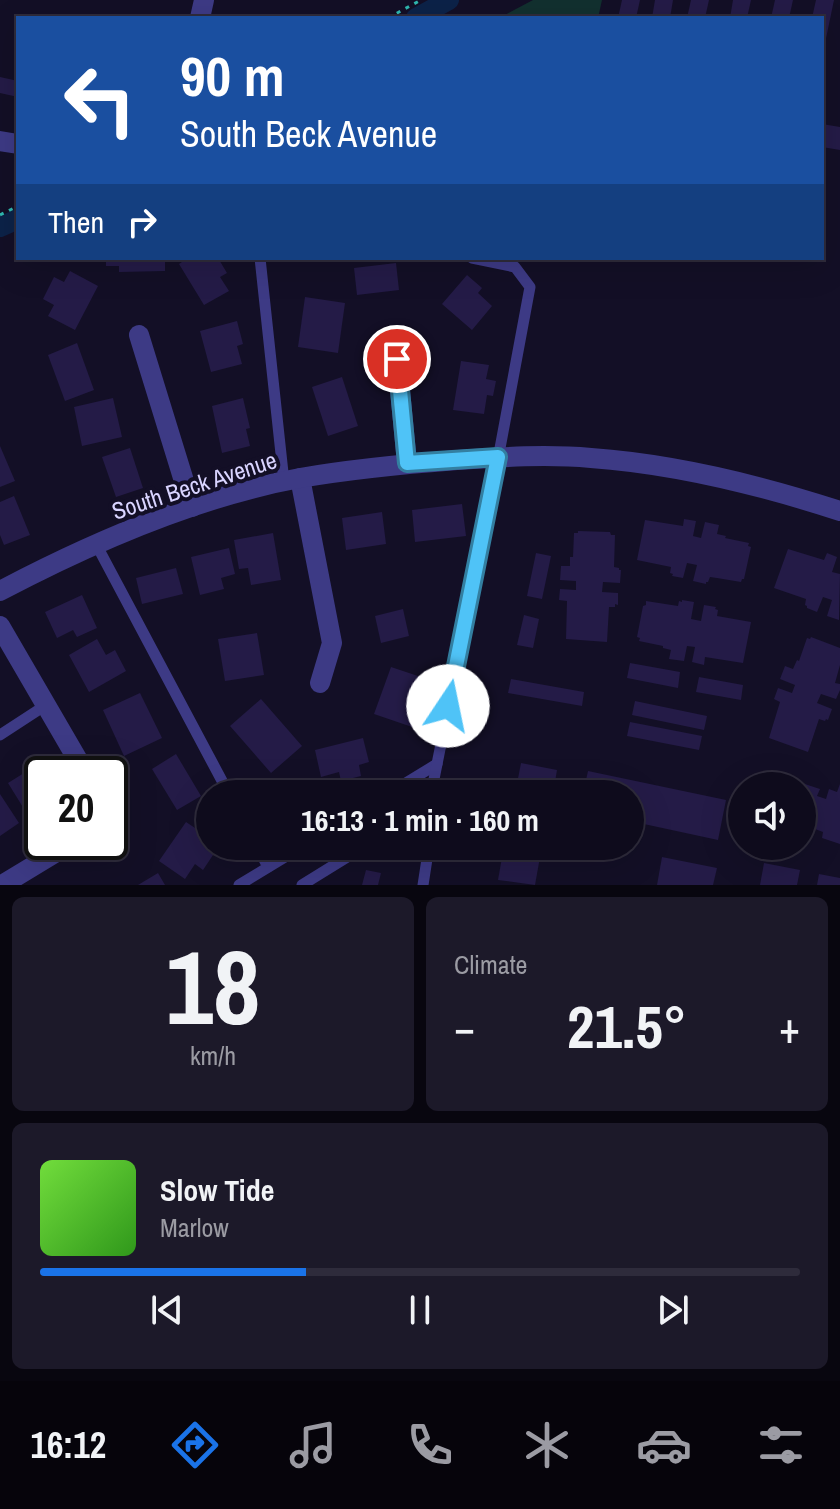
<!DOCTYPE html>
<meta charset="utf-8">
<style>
:root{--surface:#0e0b1c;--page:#1c1929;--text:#f1f3f6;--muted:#9b9ba3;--line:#2e2b3b;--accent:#1a73e8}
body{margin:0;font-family:"Archivo Narrow",sans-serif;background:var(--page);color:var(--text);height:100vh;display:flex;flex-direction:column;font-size:30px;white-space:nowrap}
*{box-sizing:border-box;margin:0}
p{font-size:26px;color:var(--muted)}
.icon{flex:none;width:44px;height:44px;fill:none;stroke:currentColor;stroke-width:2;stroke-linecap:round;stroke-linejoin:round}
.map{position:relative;height:885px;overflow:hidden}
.panel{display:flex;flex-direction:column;gap:12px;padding:12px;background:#08060f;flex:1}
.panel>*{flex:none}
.banner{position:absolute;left:16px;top:16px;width:808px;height:244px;border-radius:0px;box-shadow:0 8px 32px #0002,0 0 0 2px var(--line);background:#1a4fa0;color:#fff;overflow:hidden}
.buttons{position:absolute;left:728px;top:772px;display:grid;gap:16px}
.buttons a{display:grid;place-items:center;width:88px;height:88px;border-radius:50%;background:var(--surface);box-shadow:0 8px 32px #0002,0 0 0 2px var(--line);font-size:40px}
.speed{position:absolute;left:24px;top:756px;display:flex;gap:16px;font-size:40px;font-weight:700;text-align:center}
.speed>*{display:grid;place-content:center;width:104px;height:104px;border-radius:50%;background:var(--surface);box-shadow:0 8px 32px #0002,0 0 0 2px var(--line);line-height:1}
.speed .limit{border:4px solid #111;border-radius:12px;background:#fff;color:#111}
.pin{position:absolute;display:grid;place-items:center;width:68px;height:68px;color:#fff;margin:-34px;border:4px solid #fff;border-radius:50%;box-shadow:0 2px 8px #0007}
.me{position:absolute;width:88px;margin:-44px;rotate:11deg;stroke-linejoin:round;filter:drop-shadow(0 0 6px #0008)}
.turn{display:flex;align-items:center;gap:28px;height:168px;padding:0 32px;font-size:36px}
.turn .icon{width:104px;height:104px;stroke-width:2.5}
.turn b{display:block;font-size:56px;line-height:68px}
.then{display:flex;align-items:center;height:76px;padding:0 32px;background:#0003;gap:16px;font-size:30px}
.big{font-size:60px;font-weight:700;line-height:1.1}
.panel .tile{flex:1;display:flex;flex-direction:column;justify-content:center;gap:12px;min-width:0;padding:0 28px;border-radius:12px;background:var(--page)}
.panel .dial{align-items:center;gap:0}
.dial b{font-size:104px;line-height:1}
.song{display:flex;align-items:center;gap:24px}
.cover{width:96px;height:96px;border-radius:12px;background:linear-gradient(135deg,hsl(100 70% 55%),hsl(110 70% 35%))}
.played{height:8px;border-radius:4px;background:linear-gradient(90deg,var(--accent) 35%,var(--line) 35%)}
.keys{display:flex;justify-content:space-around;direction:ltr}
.heat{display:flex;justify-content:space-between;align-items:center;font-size:44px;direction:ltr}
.panel .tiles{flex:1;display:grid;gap:12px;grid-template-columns:1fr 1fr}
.tile:last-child{grid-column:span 2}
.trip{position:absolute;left:196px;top:780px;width:448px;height:80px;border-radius:40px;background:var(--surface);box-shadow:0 8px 32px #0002,0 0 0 2px var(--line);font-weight:700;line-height:80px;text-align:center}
.tabs{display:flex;height:128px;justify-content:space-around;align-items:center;background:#06040b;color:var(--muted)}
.tabs .icon{width:56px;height:56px}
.tabs .on{color:var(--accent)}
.tabs b{font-size:36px;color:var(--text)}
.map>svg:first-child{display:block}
.green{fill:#12302f}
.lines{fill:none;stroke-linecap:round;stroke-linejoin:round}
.canal{stroke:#0c2248;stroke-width:20}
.building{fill:#241b47}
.path{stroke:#2fb8b0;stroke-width:3;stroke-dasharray:4 6;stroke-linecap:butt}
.lane{stroke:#3d3a85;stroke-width:11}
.street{stroke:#3d3a85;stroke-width:20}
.route-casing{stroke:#337fa1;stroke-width:20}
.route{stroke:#4fc3f7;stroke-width:14}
.labels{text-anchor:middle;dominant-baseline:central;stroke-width:8;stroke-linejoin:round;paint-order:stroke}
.street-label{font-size:24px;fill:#d9d4ff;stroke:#130f26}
</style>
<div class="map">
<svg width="840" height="885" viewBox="0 0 840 885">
<rect width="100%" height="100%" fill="#130f26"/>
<path class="green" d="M533,0H602L598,18H499Z"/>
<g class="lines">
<g class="canal">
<path d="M416,18L449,0"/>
<path d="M0,227L18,219"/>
</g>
</g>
<g class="building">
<path d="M622,0H640L636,18H618Z"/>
<path d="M655,0H673L670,18H652Z"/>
<path d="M691,0H709L705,18H687Z"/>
<path d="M733,0H751L747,18H730Z"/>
<path d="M775,0H793L789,18H771Z"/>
<path d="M816,0H834L823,53H822V18H812Z"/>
<path d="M0,77L18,81V97L0,93Z"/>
<path d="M822,124L840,127V150L822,147Z"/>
<path d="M106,258H165V271L119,272V266H106Z"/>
<path d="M188,258H209L210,260L218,258L227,273L220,277L229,291L204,305L179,264Z"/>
<path d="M396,263L399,290L357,295L354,268Z"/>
<path d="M70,271L98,286L75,330L48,316L54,305L43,299L54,277L64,282Z"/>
<path d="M467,275L482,288L478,293L492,306L472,330L442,304Z"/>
<path d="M305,297L345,303L338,353L298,347Z"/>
<path d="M237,321L243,344L237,346L242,364L211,372L200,331Z"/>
<path d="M77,343L94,390L65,401L48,355Z"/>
<path d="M461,361L489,365L486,379L496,381L493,396L487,395L484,414L453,410Z"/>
<path d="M342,377L358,426L328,436L312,387Z"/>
<path d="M113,398L122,437L82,446L74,407Z"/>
<path d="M243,398L250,428L246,429L250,446L222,453L212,406Z"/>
<path d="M0,446L15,481L0,487Z"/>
<path d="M130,448L143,488L116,497L102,457Z"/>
<path d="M14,496L30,535L4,545L0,535V502Z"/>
<path d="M462,504L466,536L415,542L412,510Z"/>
<path d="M382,512L386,544L346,550L342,518Z"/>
<path d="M684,519L696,521L693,536L701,538L705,522L719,525L717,534L726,536L725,538L749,543L748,546L751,547L744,579H742L741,582L717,578L710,577L708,582H706V584L693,581L697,565L687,563L683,578L672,576L673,574L670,573L671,567L637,560L645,520L683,526Z"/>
<path d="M578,531L610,532L611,535H615L614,567L619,568V570H621L620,583L603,582L602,592L618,593V605L615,604V607H609L607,642L566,639L567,601L559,600L560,589L576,590V581L560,580L561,566H570V557H573L574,533H578Z"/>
<path d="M273,533L281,580L251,585L248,568L239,569L234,540Z"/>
<path d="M229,548L235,574L221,578L224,589L200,595L191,557Z"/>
<path d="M788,549L824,560L827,553L837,557L832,572L840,574L839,620L827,616L832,600L823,597L817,612L807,608V606L805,605L806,599L774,588Z"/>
<path d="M536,553L551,556L542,599L527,596Z"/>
<path d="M176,568L183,594L142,604L136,578Z"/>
<path d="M82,595L97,628L77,637L73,630L57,638L45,612Z"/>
<path d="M682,600L694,602L691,619L701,621L704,605L716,607L715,609L718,610L717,616L751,622L743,663L705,657L704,665L692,662L695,647L687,646L684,661L669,659L671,650L663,648V646L639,641L640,638L637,637L643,606L646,605V601L678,606L679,601L682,602Z"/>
<path d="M403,609L409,636L381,643L375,616Z"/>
<path d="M524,615L539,619L533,648L517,645Z"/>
<path d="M257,633L264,675L225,681L218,639Z"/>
<path d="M811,637L840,648V665L835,683L840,684V690L836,699L821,694L817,703L832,709L828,720L826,719L825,721L819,719L808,752L769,738L780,702L774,699L778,688L792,693L795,685L780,679L785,666L793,669L797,660L799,661L807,638L810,639Z"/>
<path d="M97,639L106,655L115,650L126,671L89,692L69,655Z"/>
<path d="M630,663L680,672L678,688L627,678Z"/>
<path d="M391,667L427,679L423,690L428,691L415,728L374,714Z"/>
<path d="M699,677L743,685L741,700L696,692Z"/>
<path d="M511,679L584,692L582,706L508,693Z"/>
<path d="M140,693L162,738L124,756L103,710Z"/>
<path d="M261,699L302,746L271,773L230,726Z"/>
<path d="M635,701L707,716L704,730L632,715Z"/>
<path d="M630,722L702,736L699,750L627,736Z"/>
<path d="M363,738L369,762L359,765L361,776L341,781L339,772L321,777L315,750Z"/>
<path d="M176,754L201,796L177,810L152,769Z"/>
<path d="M45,760L54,774H42V809L29,817L8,783Z"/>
<path d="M521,763L557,770L553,794H515Z"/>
<path d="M588,771L726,800L718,840L630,821V794H583Z"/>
<path d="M765,771L820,789L817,796L826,799L829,789L837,792L840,784V844L822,838L823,832L815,829L811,839L804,837L802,842V786H760Z"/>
<path d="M0,794L19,823L0,836Z"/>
<path d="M186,822L210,838V846H219L203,870L195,864L185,879L159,861Z"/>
<path d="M504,846H542L535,885L498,880Z"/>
<path d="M662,857L717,868L713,885H657Z"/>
<path d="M764,863L800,870L797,885H760Z"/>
<path d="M366,870L381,873L378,885H362Z"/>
<path d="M158,873L165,885H138Z"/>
<path d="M819,874L840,878V885H817Z"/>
</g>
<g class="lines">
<g class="path">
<path d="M388,18L421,0"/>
<path d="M0,215L18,206"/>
</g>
<g class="lane">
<path d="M260,258L284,482"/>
<path d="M96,544L229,794"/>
<path d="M0,735L46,705"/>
<path d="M388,794L437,764"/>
<path d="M431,794L495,475L530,287L515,267L472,258"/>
<path d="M257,846L268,867"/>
<path d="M239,885L303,846"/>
<path d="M302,885L365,846"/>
<path d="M423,885L429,846"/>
</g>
<g class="street">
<path d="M200,18L204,0"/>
<path d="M0,141L18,144"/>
<path d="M139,335L192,507"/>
<path d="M397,359L407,463"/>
<path d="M300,478L332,643L320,683"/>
<path d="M0,591C93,542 196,497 300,478C352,469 405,464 457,460C502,457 546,454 591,458C675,464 760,485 840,511"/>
<path d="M0,626L86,774"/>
<path d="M110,815L112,819L110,820"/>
<path d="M2,885L73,842"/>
</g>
</g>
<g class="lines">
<g class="route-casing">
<path id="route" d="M397,359L407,463L498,457L448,706"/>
</g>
<use href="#route" class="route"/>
</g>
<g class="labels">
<g class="street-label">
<text transform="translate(194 485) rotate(-18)">South Beck Avenue</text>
</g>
</g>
</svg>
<div class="buttons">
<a><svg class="icon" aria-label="sound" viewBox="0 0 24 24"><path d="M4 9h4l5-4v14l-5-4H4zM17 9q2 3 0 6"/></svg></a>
</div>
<div class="speed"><div class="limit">20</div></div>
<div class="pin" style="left:397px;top:359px;background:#d93025"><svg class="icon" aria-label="arrive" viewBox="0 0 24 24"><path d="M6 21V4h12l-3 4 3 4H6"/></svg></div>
<svg class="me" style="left:448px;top:706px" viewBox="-20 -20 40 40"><circle r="19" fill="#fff"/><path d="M0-13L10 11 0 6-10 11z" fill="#4fc3f7"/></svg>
<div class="trip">16:13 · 1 min · 160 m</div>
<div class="banner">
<div class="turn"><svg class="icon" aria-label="left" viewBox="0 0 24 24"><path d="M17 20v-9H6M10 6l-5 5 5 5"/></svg><div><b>90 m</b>South Beck Avenue</div></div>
<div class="then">Then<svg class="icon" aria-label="right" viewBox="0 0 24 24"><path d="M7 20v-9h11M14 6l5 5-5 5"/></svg></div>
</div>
</div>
<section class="panel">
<div class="tiles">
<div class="tile dial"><b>18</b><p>km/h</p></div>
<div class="tile"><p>Climate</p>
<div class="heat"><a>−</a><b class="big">21.5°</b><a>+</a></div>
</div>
<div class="tile">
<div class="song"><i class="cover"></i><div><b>Slow Tide</b><p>Marlow</p></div></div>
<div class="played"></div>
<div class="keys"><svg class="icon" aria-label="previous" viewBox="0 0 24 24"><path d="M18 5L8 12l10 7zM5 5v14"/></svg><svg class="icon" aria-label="pause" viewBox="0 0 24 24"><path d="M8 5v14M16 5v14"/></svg><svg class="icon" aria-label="next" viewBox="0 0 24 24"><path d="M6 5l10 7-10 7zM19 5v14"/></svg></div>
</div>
</div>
</section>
<nav class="tabs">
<b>16:12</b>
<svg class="icon on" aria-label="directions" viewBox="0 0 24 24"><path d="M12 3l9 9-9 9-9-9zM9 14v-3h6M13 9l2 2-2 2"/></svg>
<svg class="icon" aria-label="music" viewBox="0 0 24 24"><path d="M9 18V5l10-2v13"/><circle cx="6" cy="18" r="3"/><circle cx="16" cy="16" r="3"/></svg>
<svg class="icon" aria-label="phone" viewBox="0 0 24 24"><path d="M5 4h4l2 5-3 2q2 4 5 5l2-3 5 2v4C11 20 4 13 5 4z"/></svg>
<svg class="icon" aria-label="climate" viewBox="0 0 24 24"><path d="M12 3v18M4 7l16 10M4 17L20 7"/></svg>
<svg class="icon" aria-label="car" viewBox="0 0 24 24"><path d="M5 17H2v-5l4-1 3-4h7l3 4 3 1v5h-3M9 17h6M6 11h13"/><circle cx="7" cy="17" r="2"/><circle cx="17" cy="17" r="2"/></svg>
<svg class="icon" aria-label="filters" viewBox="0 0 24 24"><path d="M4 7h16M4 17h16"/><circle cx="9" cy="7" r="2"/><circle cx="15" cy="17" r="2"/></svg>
</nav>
